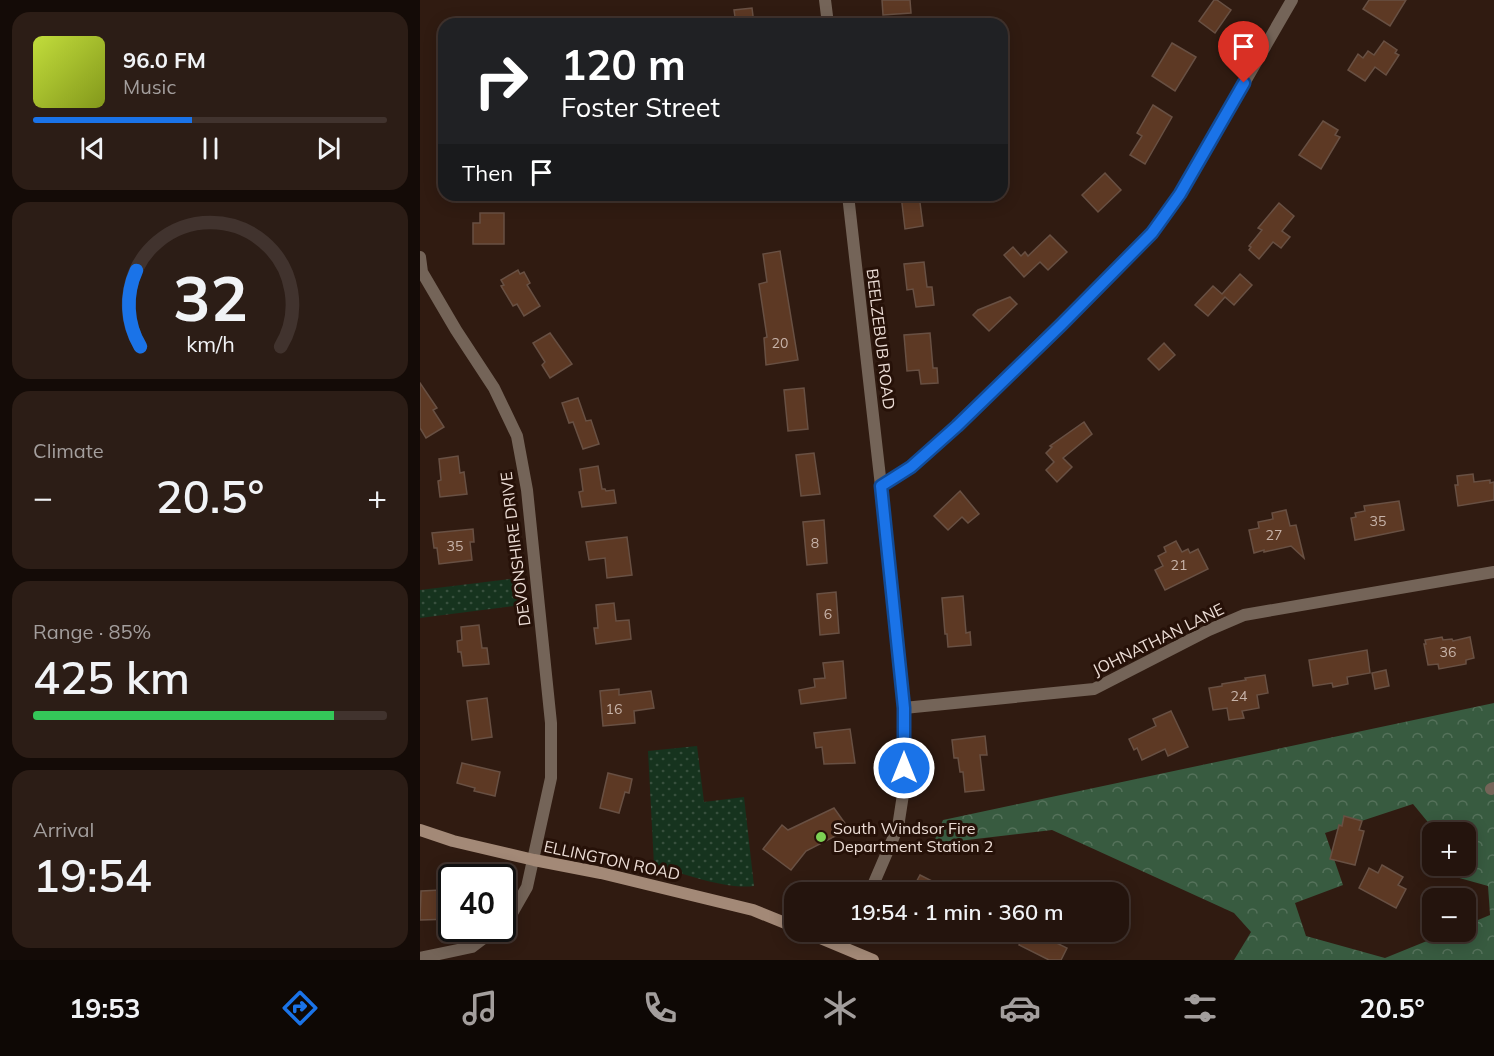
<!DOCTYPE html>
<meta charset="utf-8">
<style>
:root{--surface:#24140d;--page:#2c1d16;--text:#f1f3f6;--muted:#a39e9d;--line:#41332e;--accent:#1a73e8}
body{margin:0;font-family:Mulish,sans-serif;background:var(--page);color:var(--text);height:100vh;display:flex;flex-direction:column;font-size:22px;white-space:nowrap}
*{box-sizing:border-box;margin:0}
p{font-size:20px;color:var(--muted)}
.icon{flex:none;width:33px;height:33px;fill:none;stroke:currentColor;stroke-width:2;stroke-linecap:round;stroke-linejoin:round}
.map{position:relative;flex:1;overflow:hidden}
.side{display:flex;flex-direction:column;gap:12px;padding:12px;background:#140b07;width:420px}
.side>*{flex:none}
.hud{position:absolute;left:18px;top:18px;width:570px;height:183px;border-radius:18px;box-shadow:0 3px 15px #0003,0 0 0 2px var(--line);background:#202124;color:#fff;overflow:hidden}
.fabs{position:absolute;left:1002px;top:822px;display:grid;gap:12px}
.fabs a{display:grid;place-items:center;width:54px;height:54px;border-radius:12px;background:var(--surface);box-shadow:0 3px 15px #0003,0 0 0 2px var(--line);font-size:30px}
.speed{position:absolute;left:18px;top:864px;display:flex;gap:12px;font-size:30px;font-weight:700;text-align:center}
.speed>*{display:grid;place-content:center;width:78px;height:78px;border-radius:50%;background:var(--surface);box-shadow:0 3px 15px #0003,0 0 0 2px var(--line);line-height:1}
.speed .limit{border:3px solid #111;border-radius:9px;background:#fff;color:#111}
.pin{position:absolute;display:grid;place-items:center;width:51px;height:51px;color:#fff;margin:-62px -26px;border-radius:50% 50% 50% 0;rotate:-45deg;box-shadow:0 0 6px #0007}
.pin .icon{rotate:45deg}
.me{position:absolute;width:66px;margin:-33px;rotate:0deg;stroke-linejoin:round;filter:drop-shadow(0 0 4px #0008)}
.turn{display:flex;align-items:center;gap:21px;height:126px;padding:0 24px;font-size:27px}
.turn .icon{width:78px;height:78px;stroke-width:2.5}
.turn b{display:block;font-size:42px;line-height:51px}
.then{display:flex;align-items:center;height:57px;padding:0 24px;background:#0003;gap:12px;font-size:22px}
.big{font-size:45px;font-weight:600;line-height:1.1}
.side .card{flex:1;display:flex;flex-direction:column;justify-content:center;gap:9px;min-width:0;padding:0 21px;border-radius:18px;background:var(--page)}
.side .dial{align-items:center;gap:0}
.dial svg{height:156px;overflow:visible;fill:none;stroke:var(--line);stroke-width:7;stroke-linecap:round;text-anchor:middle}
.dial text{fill:var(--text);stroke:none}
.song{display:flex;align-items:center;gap:18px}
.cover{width:72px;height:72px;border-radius:9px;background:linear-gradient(135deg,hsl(70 70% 55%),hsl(70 70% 35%))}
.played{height:6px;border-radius:3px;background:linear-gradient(90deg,var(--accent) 45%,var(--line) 45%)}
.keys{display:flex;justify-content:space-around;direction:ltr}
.heat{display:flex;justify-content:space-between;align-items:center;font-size:33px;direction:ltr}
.charge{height:9px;border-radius:4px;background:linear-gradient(90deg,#34c759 85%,var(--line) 0)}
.trip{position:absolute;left:364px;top:882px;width:345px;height:60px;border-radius:18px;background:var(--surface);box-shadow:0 3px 15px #0003,0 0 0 2px var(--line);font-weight:600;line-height:60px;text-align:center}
.tab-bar{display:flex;height:96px;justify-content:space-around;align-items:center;background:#0e0805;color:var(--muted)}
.tab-bar .icon{width:42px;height:42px}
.tab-bar .active{color:var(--accent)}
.tab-bar b{font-size:27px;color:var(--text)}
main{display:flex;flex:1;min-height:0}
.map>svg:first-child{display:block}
.green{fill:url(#green-dots)}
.forest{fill:url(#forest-crowns);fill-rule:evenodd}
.building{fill:#5d3924;stroke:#685043;stroke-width:1.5}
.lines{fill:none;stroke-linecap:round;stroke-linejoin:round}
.minor{stroke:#746458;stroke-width:12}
.tertiary{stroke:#746458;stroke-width:12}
.secondary{stroke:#a38977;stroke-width:12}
.route-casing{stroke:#114b97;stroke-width:15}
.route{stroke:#1a73e8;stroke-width:10}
.poi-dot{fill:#7cd154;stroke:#261108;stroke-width:2}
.labels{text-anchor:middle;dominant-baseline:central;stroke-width:6;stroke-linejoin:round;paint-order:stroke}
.number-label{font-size:14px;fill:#c8b4aa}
.street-label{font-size:16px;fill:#ecddd6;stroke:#261108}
.poi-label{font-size:16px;fill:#ecddd6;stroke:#261108;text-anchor:start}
</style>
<main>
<section class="side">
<div class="card">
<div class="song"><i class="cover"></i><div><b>96.0 FM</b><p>Music</p></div></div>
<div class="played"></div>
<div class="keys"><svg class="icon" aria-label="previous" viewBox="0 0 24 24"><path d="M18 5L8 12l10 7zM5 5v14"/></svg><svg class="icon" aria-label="pause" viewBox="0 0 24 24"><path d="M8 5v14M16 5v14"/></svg><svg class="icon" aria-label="next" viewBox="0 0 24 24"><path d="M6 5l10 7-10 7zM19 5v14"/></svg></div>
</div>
<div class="card dial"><svg viewBox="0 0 100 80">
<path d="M14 69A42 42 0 1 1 86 69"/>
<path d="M14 69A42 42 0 0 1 12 30" stroke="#1a73e8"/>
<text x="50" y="56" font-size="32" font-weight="700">32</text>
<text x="50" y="72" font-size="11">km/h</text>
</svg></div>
<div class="card"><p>Climate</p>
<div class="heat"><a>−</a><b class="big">20.5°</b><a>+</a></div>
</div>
<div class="card"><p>Range · 85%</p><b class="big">425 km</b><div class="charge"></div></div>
<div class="card"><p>Arrival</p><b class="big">19:54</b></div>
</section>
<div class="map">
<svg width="1074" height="960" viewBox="0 0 1074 960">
<defs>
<pattern id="green-dots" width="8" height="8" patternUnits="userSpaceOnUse" patternTransform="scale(1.5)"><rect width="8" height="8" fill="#16331e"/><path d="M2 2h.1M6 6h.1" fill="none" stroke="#38503e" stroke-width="1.8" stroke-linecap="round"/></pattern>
<pattern id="forest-crowns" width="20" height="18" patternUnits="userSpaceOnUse" patternTransform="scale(1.5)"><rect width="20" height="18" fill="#385b40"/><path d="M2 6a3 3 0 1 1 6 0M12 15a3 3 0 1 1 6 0" fill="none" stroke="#55725b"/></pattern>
</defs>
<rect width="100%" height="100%" fill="#301b11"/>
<g class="green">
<path d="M99,578L102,605L0,618V590Z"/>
<path d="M277,746L284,802L324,797L334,886C307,890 261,873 234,865L228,751Z"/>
</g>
<path class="forest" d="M1074,703V960H814L831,932L814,913L632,830L513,844L523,820ZM993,804L1016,832H1046V866H1024L1025,874L1068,886L1070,915L1046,925V932H1029L965,958L886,936L875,903L923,885L905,833Z"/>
<g class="building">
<path d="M462,0H490L491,13L463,15Z"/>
<path d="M794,0H797L811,10L795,33L779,21Z"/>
<path d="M949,0H986L970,26L943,9Z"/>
<path d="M332,8L334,24H316L314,10Z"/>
<path d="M964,41L977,50L975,53L979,55L966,75L955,67L945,81L928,70L938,54L943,58L948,51L954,55Z"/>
<path d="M752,43L776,57L755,91L732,76Z"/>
<path d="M733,105L752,117L725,164L710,155L722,136L717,133Z"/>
<path d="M903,121L918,130L915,135L920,137L901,169L879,155Z"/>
<path d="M685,173L701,190L678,212L662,195Z"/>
<path d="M481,195H499L503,226L485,229Z"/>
<path d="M859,203L874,216L862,231L870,237L861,248L853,242L839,259L829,250L831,247L829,246L842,230L838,228Z"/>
<path d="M60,213H84V244H53V223H60Z"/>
<path d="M630,235L647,252L628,270L620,262L604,277L584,255L593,247L601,256L605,252L608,256Z"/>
<path d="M360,251L378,360L346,365L344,338L347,337L339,284L347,282L343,254Z"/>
<path d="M504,262L507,287H512L514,305L496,307L493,289L487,290L484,264Z"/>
<path d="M98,270L100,274L104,272L110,283L107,285L120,306L104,316L97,304L93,306L81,286L84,285L81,280Z"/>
<path d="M820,274L832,285L814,305L805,297L788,316L775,305L793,286L802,294Z"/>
<path d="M590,297L597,304L569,331L553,315L558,310Z"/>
<path d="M130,333L152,364L130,378L122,365L125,362L113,343Z"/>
<path d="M510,333L513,368H517L518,383L501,384L499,370L487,371L484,335Z"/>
<path d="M744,343L755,355L739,370L728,359Z"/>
<path d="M0,383L17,408L13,410L24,427L6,438L0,428Z"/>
<path d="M384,388L388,429L368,431L364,390Z"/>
<path d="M158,398L166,421L171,420L179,444L163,449L153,422L149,423L142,403Z"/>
<path d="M664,422L672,434L643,458L652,467L637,482L626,470L634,462L626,453L632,447L630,446Z"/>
<path d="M394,453L400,494L381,496L376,455Z"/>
<path d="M38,456L40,473L44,472L47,494L20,497L18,481L21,480L19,459Z"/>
<path d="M178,466L182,489H185L186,491L194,490L196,503L162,507L159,492L163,491L160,469Z"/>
<path d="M1053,474L1054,482L1070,480V483L1074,482V500L1038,506L1035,485H1038L1037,476Z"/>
<path d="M540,491L559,514L548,523L542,517L528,530L514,516Z"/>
<path d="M979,501L984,530L935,540L931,518L936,517L935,513L945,511L944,506Z"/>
<path d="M866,510L870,526L876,525L884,558L871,546L844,552V550L834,553L829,530L839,528L838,522L853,519L852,513Z"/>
<path d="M404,520L407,563L387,565L383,522Z"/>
<path d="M53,529L54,542H50L52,560L19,564L17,548H14L12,533Z"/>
<path d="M207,537L212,575L187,578L185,558L169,560L166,542Z"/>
<path d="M756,541L762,552L768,549L770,553L778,549L788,569L745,590L735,570L743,566L738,556L746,552L744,547Z"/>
<path d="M416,592L419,633L400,635L397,594Z"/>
<path d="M543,596L546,633L550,632L551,645L528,647L527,634H525L522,598Z"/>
<path d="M194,603L196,621L209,620L211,639L176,644L174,628H178L176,605Z"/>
<path d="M59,625L62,648H67L69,664L43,666L41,652H38L37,641L42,640L41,627Z"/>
<path d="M1022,637L1023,640L1032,639L1033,641L1050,637L1054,658L1046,660V664L1019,669L1018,664L1008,665L1004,644H1006L1005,640Z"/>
<path d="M947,650L950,673L927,677L928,684L913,687L912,683L893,686L889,660Z"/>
<path d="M423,661L426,698L381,704L379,690L395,687L394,679L405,678L403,663Z"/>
<path d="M966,670L969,686L955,689L952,673Z"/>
<path d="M845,675L848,693L837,695L839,708L822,711L824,718L809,720L807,708L793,710L789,688L802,686V684L826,680L825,678Z"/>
<path d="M199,689V695L231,691L234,708L214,711L215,723L183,726L180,691Z"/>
<path d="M67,698L72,737L52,740L47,701Z"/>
<path d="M751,711L768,747L748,756L745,749L722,760L717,748L714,750L709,739L736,726L733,719Z"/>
<path d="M430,729L435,763L404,764L402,747L396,748L394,733Z"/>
<path d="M565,736L567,755H560L564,790L545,792L543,772H540L538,758H534L532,740Z"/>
<path d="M42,763L80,772L75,796L54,791L55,788L37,783Z"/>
<path d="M188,773L212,779L209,793L205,792L199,813L180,808Z"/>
<path d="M414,808L429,829L386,851L371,870L343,849L362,825L368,830Z"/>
<path d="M924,816L942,821L939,830L944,831L935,865L910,859L919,825L922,826Z"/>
<path d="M962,865L983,877L978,885L986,889L976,908L939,888L949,868L958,873Z"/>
<path d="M500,875L516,883L511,892H491Z"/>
<path d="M21,890V905H31L32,919L0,920L1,891Z"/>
<path d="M605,932H614L647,948L641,960H629L599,945Z"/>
</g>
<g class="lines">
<g class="minor">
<path d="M0,257L2,272L36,330L74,388L97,436L107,490L131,723V778L107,887L91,915L82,923"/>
<path d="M484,708L674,689L789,630L824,615L1074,572"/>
<path d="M1071,789L1074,788"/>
<path d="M0,958L52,947L77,928"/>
</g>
<g class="tertiary">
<path d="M405,0L408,24"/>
<path d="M428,195L461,486"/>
<path d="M450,892L478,827L484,788V708L461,486L491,467L537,426L732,233L760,194L872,0"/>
<path d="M421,946L430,932"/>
</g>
<g class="secondary">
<path d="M0,830L33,841L114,860L181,873L333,910L375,927"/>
<path d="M386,932L453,960"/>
</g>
</g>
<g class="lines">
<g class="route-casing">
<path id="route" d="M484,768V708L461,486L491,467L537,426L641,325L732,233L760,194L824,83"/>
</g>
<use href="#route" class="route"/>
</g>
<circle class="poi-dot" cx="401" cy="837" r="6"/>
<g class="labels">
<g class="number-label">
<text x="360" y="343">20</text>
<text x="958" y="521">35</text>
<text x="854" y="535">27</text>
<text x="395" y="543">8</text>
<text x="35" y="546">35</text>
<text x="759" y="565">21</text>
<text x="408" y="614">6</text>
<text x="1028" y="652">36</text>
<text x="819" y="696">24</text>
<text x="194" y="709">16</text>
</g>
<g class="street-label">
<text transform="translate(461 339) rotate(83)">BEELZEBUB ROAD</text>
<text transform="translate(95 549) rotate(-97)">DEVONSHIRE DRIVE</text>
<text transform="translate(738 639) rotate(-26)">JOHNATHAN LANE</text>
<text transform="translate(192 860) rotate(12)">ELLINGTON ROAD</text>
</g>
<g class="poi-label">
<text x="413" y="828">South Windsor Fire<tspan x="413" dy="18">Department Station 2</tspan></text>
</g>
</g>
</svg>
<div class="fabs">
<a>+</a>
<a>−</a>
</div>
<div class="speed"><div class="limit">40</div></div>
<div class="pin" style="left:824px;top:83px;background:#d93025"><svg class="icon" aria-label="arrive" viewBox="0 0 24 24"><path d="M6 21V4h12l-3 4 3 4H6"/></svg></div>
<svg class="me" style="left:484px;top:768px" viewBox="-20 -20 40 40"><circle r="17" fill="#1a73e8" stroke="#fff" stroke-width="3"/><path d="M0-11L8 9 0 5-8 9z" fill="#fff"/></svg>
<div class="trip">19:54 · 1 min · 360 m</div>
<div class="hud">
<div class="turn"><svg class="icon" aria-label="right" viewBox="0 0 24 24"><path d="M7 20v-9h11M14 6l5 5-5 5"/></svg><div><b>120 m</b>Foster Street</div></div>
<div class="then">Then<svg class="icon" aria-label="arrive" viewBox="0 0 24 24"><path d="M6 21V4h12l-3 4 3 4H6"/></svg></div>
</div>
</div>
</main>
<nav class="tab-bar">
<b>19:53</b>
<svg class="icon active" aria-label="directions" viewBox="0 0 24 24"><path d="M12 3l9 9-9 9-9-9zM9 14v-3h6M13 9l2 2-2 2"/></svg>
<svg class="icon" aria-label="music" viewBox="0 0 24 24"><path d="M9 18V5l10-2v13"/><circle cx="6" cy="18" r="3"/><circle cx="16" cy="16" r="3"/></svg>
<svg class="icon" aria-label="phone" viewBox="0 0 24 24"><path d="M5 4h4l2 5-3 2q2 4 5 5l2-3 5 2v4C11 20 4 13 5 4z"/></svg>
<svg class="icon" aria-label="climate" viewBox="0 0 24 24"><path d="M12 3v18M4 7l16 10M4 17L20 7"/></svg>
<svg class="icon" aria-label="car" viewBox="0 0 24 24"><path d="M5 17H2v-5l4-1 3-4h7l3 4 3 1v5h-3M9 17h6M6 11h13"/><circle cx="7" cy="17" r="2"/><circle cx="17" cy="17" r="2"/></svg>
<svg class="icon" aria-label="filters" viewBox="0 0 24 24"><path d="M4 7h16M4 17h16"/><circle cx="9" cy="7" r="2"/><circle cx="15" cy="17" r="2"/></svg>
<b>20.5°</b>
</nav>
